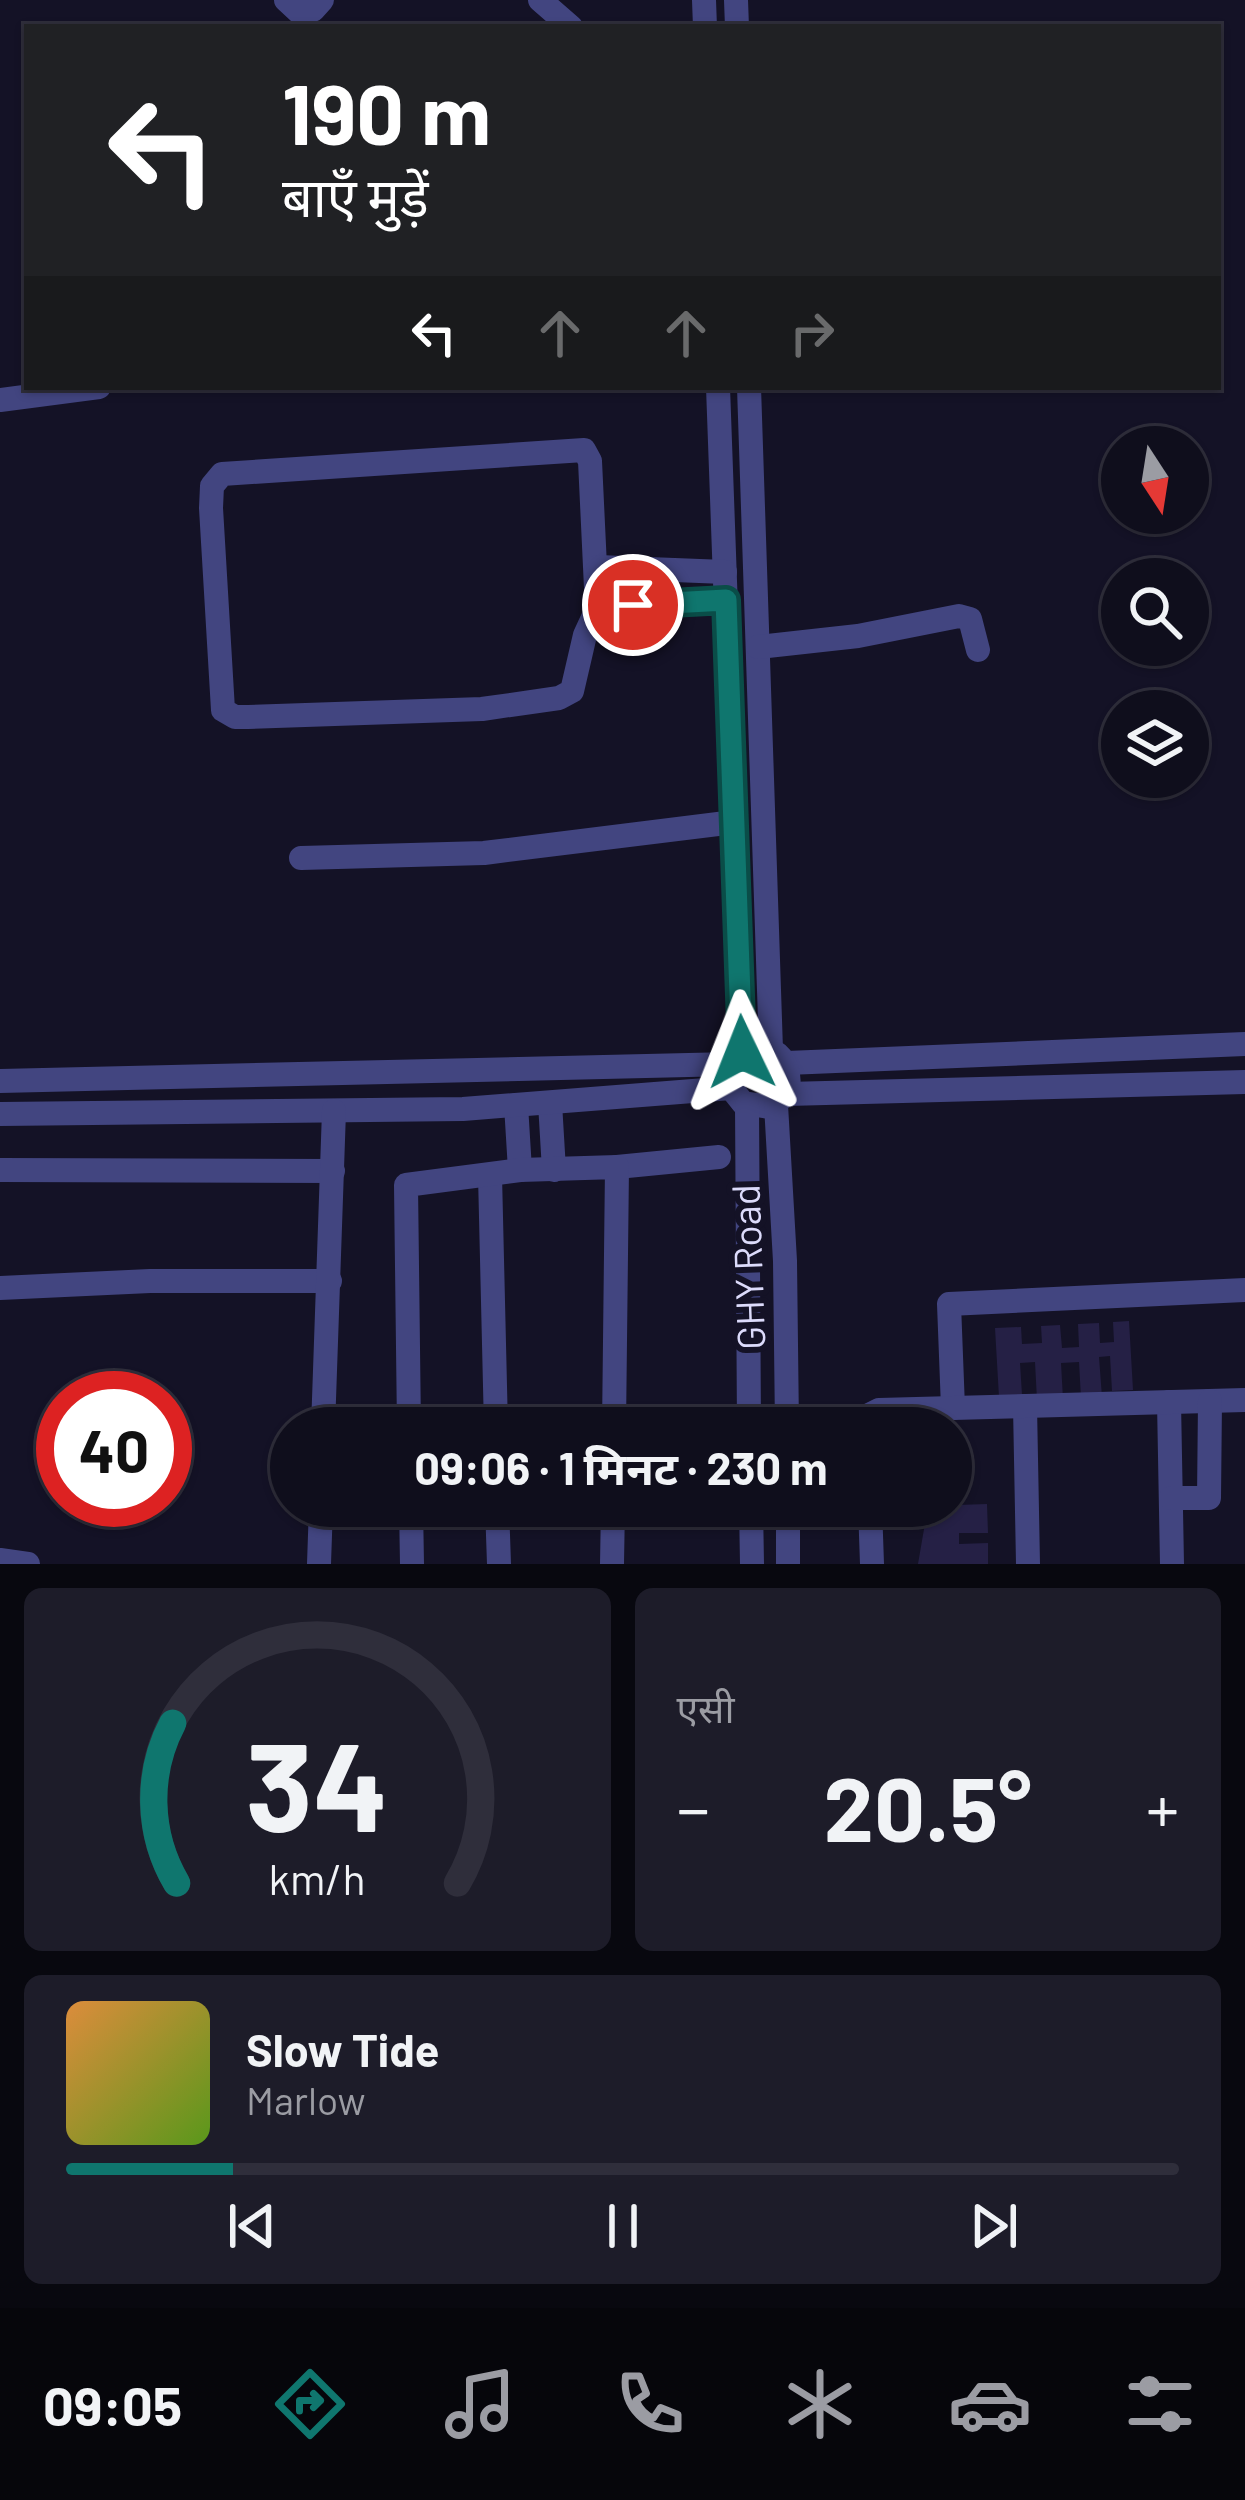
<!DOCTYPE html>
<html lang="hi">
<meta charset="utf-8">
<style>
:root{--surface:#0f0e1c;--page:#1d1c29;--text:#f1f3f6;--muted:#9b9ca3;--line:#2f2e3b;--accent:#0f766e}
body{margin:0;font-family:Barlow,"Noto Sans Devanagari",sans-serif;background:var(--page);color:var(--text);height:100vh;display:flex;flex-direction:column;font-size:45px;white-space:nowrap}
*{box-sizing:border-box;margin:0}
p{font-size:39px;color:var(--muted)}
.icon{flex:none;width:66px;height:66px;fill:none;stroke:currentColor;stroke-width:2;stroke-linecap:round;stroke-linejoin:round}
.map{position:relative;height:1564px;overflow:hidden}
.side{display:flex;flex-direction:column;gap:24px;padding:24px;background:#08080f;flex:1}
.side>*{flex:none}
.top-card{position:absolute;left:24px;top:24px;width:1197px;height:366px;border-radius:0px;box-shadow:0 3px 9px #0004,0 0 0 3px var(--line);background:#202124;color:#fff;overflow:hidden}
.needle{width:78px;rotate:168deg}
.tools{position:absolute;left:1101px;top:426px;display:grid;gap:24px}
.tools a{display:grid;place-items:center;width:108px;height:108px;border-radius:50%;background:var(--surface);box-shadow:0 3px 9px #0004,0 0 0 3px var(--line);font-size:60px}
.speed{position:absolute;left:36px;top:1371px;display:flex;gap:24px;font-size:60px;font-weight:700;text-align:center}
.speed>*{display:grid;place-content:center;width:156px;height:156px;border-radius:50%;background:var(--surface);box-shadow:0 3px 9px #0004,0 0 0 3px var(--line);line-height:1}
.speed .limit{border:18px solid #d22;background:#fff;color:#111}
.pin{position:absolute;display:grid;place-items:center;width:102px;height:102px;color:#fff;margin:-51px;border:6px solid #fff;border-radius:50%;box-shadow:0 3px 12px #0007}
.me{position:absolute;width:132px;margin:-66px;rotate:358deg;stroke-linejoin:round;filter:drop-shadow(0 0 9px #0008)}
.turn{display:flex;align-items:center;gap:42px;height:252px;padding:0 60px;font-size:54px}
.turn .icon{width:156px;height:156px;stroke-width:2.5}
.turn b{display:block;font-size:84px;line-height:102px}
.lanes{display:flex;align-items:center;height:114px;padding:0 60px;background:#0003;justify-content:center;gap:60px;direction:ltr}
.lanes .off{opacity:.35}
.big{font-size:90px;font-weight:700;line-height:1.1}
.side .tile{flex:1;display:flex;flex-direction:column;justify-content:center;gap:18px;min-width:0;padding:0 42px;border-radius:18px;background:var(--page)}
.side .dial{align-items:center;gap:0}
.dial svg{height:312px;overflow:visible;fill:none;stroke:var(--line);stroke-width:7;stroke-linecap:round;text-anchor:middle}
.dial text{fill:var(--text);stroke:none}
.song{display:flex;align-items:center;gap:36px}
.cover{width:144px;height:144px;border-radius:18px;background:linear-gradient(135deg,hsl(30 70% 55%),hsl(90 70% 35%))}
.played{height:12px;border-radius:6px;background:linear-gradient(90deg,var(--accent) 15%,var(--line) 15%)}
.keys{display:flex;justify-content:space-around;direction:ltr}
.heat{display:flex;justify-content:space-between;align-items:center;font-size:66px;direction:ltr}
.side .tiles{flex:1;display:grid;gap:24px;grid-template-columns:1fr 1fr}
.tile:last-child{grid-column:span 2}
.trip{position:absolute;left:270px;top:1407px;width:702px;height:120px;border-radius:60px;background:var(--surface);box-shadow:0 3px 9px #0004,0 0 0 3px var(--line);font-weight:700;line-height:120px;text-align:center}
.menu{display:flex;height:192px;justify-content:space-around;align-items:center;background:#06060b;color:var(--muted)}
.menu .icon{width:84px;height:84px}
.menu .on{color:var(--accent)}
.menu b{font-size:54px;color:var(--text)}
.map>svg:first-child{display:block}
.building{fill:#252045}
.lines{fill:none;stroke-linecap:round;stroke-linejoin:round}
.minor{stroke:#424580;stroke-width:24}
.route-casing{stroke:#0a4d48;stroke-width:30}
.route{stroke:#0f766e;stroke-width:21}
.labels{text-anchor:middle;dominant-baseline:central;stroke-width:12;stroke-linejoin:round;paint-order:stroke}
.street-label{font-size:39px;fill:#dcdbfb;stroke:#141226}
</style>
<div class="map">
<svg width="1245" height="1564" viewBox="0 0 1245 1564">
<rect width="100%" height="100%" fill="#141226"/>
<g class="building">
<path d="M1129,1321L1133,1390L1112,1391L1110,1356L1099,1357L1102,1397L1081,1398L1079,1362L1061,1363L1063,1399L1037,1400L1035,1362L1020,1363L1022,1395L999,1397L995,1328L1021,1327L1022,1344L1042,1343L1041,1326L1060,1325L1062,1348L1079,1347L1078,1324L1099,1323L1100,1343L1114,1342L1113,1322Z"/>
<path d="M987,1504L988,1533H959V1544L988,1543V1564H918L928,1506Z"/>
</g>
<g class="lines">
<g class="minor">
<path d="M286,0L300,13L313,10L322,0"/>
<path d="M540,0L571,27"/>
<path d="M704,0L705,27"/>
<path d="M736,0L737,27"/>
<path d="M718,387L742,1052"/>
<path d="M749,387L771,1050"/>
<path d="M0,400L99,387"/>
<path d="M584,450L590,461L597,609L585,635L572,691L559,698L482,709L248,717H235L223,710L211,508L212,486L222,474Z"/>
<path d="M598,567L725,572"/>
<path d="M597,609L726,600"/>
<path d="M758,647L858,636L959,616L970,619L978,650"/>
<path d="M301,858L484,853L734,822"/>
<path d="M787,1063L1245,1044"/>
<path d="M0,1081L731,1064C758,1030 797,1053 787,1094L769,1107L743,1103L731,1088V1064"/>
<path d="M787,1094L1245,1082"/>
<path d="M550,1103L554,1170"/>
<path d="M516,1105L520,1170"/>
<path d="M747,1105L749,1428"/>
<path d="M776,1105L785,1261L787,1428"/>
<path d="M0,1114L463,1109L731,1088"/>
<path d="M617,1167L719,1157"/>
<path d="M0,1170L333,1171"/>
<path d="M490,1175L496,1428"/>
<path d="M0,1288L150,1281H330"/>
<path d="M1169,1402L1172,1564"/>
<path d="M1025,1406L1028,1564"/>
<path d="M953,1408L949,1304L1245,1290"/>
<path d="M323,1428L334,1111"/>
<path d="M409,1428L406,1185L520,1170L617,1167L614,1428"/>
<path d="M869,1428V1415L879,1410L1245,1400"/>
<path d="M1171,1498H1209L1210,1401"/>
<path d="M411,1506L412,1564"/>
<path d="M497,1506L499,1564"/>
<path d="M751,1506L752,1564"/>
<path d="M788,1506V1564"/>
<path d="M870,1506L872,1564"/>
<path d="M0,1560L28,1564"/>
<path d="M319,1564L321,1506"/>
<path d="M612,1564L613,1506"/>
</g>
</g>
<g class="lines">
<g class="route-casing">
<path id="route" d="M633,605L726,600L742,1052"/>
</g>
<use href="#route" class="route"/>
</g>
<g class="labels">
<g class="street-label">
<text transform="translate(747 1267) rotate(-92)">GHY Road</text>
</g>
</g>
</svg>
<div class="tools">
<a><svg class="needle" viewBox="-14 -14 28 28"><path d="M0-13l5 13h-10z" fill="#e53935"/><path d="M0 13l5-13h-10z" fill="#9b9ca3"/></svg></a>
<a><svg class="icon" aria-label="search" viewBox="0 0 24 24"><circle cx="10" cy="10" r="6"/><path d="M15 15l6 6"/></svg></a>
<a><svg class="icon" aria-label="layers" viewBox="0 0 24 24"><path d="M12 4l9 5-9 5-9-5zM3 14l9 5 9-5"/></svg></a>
</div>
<div class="speed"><div class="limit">40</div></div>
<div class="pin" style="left:633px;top:605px;background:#d93025"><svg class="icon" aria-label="arrive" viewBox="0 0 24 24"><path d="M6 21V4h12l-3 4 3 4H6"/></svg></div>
<svg class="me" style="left:742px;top:1052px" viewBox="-20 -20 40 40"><path d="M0-17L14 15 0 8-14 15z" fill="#0f766e" stroke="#fff" stroke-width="4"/></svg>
<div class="trip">09:06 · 1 मिनट · 230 m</div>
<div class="top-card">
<div class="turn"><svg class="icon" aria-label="left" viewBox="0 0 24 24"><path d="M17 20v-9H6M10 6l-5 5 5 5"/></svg><div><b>190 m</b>बाएँ मुड़ें</div></div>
<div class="lanes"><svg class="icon" aria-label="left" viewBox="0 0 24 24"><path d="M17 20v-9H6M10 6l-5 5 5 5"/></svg><svg class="icon off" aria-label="ahead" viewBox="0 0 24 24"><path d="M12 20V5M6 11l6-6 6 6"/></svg><svg class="icon off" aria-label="ahead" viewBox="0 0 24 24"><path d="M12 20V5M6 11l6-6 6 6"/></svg><svg class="icon off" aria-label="right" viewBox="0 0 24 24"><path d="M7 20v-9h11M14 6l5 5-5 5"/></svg></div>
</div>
</div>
<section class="side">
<div class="tiles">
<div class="tile dial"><svg viewBox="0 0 100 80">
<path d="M14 69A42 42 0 1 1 86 69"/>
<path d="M14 69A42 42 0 0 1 13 28" stroke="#0f766e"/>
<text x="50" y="56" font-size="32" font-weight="700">34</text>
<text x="50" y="72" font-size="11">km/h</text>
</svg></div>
<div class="tile"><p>एसी</p>
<div class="heat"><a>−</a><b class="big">20.5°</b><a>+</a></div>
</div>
<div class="tile">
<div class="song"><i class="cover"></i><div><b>Slow Tide</b><p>Marlow</p></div></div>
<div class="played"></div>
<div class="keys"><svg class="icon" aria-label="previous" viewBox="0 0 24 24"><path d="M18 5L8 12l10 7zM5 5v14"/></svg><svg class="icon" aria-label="pause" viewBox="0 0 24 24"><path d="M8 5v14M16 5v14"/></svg><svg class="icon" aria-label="next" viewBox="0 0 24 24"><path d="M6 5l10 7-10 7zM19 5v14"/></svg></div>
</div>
</div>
</section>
<nav class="menu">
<b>09:05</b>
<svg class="icon on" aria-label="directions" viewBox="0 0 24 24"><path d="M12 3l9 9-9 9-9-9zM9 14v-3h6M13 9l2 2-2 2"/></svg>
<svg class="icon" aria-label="music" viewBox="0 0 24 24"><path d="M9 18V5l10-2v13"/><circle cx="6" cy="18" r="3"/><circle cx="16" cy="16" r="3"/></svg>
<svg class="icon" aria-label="phone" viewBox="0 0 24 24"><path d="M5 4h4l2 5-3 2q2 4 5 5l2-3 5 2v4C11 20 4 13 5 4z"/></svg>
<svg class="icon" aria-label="climate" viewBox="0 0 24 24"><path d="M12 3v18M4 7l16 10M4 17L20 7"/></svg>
<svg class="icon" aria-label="car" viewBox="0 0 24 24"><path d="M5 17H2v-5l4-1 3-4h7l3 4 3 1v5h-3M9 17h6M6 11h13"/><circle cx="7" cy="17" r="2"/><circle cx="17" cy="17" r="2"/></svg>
<svg class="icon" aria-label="filters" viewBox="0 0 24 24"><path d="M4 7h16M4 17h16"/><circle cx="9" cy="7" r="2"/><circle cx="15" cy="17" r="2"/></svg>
</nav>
